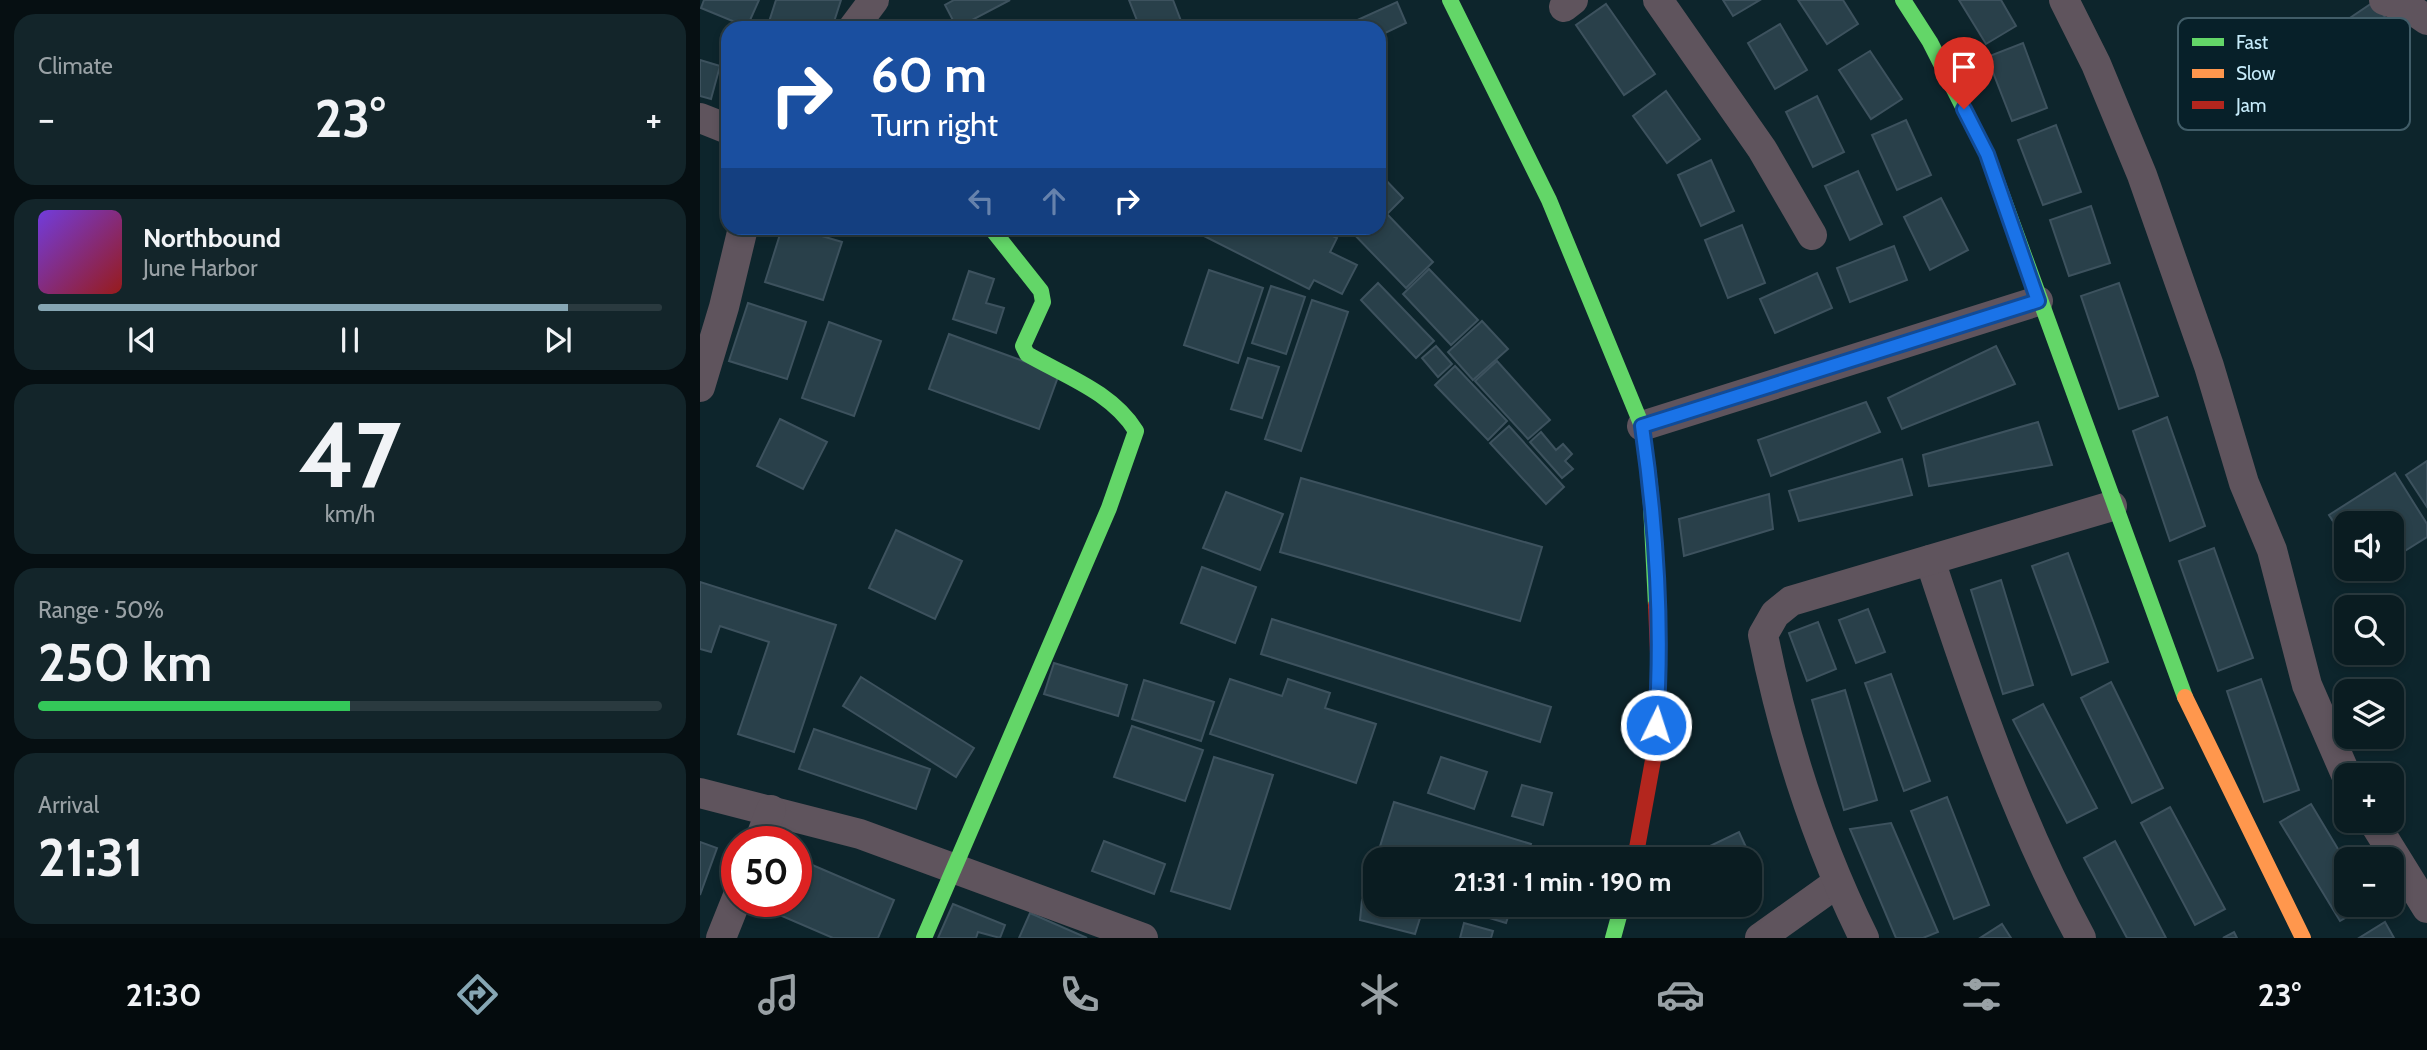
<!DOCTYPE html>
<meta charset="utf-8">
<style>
:root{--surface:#0a1c21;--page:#13252a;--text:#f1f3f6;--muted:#99a1a5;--line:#2a3a3f;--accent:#86a6b3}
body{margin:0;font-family:Cabin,sans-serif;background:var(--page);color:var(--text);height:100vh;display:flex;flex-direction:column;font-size:26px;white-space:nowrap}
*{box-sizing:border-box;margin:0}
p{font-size:23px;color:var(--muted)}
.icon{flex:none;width:38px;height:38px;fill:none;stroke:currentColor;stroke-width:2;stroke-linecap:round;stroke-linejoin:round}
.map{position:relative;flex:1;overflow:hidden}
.drawer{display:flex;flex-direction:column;gap:14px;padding:14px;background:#060f12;width:700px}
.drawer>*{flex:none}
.guide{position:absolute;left:21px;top:21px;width:665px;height:214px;border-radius:21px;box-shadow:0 4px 10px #0003,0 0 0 2px var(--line);background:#1a4fa0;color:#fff;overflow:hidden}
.tools{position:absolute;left:1634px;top:511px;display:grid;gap:14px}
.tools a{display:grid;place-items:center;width:70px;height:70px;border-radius:14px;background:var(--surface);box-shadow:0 4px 10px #0003,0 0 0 2px var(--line);font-size:35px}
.speed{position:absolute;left:21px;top:826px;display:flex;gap:14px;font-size:35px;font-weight:700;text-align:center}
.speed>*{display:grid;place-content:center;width:91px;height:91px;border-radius:50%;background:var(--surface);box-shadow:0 4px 10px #0003,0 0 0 2px var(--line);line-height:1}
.speed .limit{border:10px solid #d22;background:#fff;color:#111}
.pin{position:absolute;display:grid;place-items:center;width:60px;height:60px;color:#fff;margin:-72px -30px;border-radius:50% 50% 50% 0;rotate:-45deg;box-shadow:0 0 7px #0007}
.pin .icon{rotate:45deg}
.me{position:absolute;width:77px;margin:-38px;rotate:4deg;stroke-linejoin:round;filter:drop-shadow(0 0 5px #0008)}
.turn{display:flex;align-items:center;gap:24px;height:147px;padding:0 35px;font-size:32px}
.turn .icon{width:91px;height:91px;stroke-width:2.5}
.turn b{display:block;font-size:49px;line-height:60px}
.lanes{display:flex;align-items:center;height:66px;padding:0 35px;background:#0003;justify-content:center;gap:35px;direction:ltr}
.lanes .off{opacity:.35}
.big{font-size:52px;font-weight:800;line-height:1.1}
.drawer .card{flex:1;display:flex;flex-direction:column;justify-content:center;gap:10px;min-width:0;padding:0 24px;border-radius:21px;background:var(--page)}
.drawer .dial{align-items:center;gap:0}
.dial b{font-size:91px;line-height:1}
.song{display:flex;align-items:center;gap:21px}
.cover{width:84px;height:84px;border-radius:10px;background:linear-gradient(135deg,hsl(260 70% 55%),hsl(0 70% 35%))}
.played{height:7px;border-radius:4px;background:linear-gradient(90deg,var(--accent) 85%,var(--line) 85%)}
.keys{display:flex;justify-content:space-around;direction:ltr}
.heat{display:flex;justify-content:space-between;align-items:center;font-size:38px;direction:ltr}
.charge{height:10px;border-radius:5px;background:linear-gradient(90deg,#34c759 50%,var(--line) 0)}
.trip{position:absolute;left:663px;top:847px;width:399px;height:70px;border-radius:21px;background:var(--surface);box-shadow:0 4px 10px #0003,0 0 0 2px var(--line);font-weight:800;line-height:70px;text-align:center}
.dock{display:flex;height:112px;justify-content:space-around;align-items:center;background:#040b0d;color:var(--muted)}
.dock .icon{width:49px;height:49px}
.dock .on{color:var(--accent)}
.dock b{font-size:32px;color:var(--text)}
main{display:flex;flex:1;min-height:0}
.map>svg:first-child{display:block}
.building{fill:#29404a;stroke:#3d525e;stroke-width:2}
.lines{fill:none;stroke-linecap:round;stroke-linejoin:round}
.street{stroke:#5f545d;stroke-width:30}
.fast{stroke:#63d668;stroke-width:16}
.slow{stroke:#ff974d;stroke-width:16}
.jam{stroke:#b3261e;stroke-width:16}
.route-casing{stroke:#114b97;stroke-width:18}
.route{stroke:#1a73e8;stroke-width:12}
.key{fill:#072029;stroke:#415d68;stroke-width:2}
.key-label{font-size:19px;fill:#c7ecfb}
</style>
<main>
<section class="drawer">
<div class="card"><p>Climate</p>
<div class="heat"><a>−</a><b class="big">23°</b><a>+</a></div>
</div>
<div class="card">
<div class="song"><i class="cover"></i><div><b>Northbound</b><p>June Harbor</p></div></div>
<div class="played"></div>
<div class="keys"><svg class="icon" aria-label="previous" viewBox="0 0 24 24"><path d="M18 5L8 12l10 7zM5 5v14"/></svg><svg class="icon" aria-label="pause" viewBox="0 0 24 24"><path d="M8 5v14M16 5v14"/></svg><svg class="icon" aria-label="next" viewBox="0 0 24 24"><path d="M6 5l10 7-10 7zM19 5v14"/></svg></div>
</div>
<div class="card dial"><b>47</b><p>km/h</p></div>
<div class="card"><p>Range · 50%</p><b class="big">250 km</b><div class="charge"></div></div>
<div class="card"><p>Arrival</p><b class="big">21:31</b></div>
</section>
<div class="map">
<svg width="1727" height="938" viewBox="0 0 1727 938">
<rect width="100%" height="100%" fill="#0d252c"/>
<g class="building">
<path d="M4,0H59L47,27L1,8Z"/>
<path d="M76,0H141L132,28H67Z"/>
<path d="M254,0H310L257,28L245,5Z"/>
<path d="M429,0H473L481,21L464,28H440Z"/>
<path d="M1023,0H1060L1033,16Z"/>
<path d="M1098,0H1143L1158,24L1127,44Z"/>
<path d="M1259,0H1301L1316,26L1286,44Z"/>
<path d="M1675,1L1691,27L1655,51L1638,26Z"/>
<path d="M697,2L706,23L679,36V28H656L653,22Z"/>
<path d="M906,4L955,74L924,95L876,25Z"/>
<path d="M1080,24L1107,70L1075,89L1048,43Z"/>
<path d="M1323,43L1347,108L1312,121L1287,57Z"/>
<path d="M1170,51L1202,99L1171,119L1139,70Z"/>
<path d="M0,60L20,66L11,99L0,96Z"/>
<path d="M966,91L1000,139L967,163L933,116Z"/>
<path d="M1117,96L1144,152L1113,167L1086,112Z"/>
<path d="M1206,120L1231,175L1197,190L1172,135Z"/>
<path d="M1356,125L1381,192L1343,205L1318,140Z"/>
<path d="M1011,160L1034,211L1001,226L978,175Z"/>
<path d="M1158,171L1182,224L1150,240L1125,186Z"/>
<path d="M679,173L703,198L687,214L733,262L706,288L648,228H679Z"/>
<path d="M1241,198L1268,250L1230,270L1204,217Z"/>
<path d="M1391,206L1410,263L1369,276L1350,220Z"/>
<path d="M1042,225L1065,283L1028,298L1005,240Z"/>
<path d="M82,228H95L142,242L123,300L65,282Z"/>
<path d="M508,228H616L637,238L630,252L657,265L642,294L614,280L609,289L504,236Z"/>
<path d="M1194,246L1207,280L1150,302L1137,268Z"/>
<path d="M729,269L778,320L751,345L703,294Z"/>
<path d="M509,270L563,288L538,363L484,345Z"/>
<path d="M269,271L294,279L286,303L304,308L296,333L253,319Z"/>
<path d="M1117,273L1132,308L1075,333L1060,299Z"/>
<path d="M678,283L734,341L716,358L661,300Z"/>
<path d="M1419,283L1458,396L1419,409L1381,296Z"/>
<path d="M571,286L605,297L586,354L552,343Z"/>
<path d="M612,300L648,312L601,451L565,439Z"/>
<path d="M48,303L106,322L87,379L29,361Z"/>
<path d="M782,321L808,349L773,380L748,352Z"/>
<path d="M129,322L181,341L154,416L102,398Z"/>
<path d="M249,334L359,374L339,429L229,389Z"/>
<path d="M736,346L752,364L738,377L722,358Z"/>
<path d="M1296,346L1315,384L1202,429L1188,398Z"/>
<path d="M548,358L579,367L562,418L531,409Z"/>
<path d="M797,361L850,420L828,439L775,381Z"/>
<path d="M755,366L807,421L788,440L735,385Z"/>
<path d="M1166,402L1180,432L1071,476L1058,440Z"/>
<path d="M1467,417L1505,526L1470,541L1433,431Z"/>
<path d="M80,419L127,442L103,489L57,466Z"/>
<path d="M1338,422L1352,465L1229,486L1223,455Z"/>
<path d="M809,426L864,487L846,504L790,443Z"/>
<path d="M841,432L856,450L863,444L872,454L865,461L873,469L862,478L830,442Z"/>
<path d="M1202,459L1212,495L1099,521L1089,491Z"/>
<path d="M1727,461V507L1706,475Z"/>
<path d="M1695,473L1727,524V537L1692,559V523H1647V543L1629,515Z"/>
<path d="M601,478L842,547L820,621L580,552Z"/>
<path d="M526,492L583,514L560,570L503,548Z"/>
<path d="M1069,494L1073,529L984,556L979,519Z"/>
<path d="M196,530L262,561L235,619L169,588Z"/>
<path d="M1514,548L1553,658L1518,671L1479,561Z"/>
<path d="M1368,553L1408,662L1372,675L1332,566Z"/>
<path d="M502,567L556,587L535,643L481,623Z"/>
<path d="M1301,580L1333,685L1303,694L1271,590Z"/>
<path d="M0,582L136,625L94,752L38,734L69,642L20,626L11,652L0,649Z"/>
<path d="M1168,609L1185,652L1156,663L1139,620Z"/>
<path d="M572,619L851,707L840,742L561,654Z"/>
<path d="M1118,622L1136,669L1107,681L1089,633Z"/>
<path d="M354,663L427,685L418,716L344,694Z"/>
<path d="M1191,674L1230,781L1204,791L1165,683Z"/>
<path d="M161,677L274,748L256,777L143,706Z"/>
<path d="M530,679L582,696L588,679L630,693L625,708L676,724L656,783L510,734Z"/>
<path d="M1561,679L1599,790L1564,802L1527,691Z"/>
<path d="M444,680L514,702L501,741L432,719Z"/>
<path d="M1411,682L1463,788L1432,803L1381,698Z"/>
<path d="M1145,690L1177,800L1144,810L1112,700Z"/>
<path d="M1343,704L1397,808L1367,823L1313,720Z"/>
<path d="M432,726L503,750L485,801L414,777Z"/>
<path d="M114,729L230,769L216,809L99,769Z"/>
<path d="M514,757L573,775L530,909L471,891Z"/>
<path d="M741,757L787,772L774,809L728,793Z"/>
<path d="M822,785L852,793L843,825L812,816Z"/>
<path d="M1247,797L1289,905L1254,919L1211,811Z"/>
<path d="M694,802L831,844L826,859H676Z"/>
<path d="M1611,804L1647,864V905H1668L1640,921L1580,822Z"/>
<path d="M1470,807L1525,909L1495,925L1441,823Z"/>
<path d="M1191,823L1238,932L1223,938H1196L1150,829Z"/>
<path d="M1039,832L1057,871L1050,875V859H983Z"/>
<path d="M404,841L465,864L454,894L392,871Z"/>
<path d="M1415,841L1466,938H1427L1384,858Z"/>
<path d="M0,842L17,848L0,895Z"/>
<path d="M96,858L194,900L178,938H133L47,901H96Z"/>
<path d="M676,859V883L669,881Z"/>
<path d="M662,900L721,915L715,934L660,920Z"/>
<path d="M253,904L305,925L300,938L278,932L276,938H238Z"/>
<path d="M746,905H812L806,923Z"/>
<path d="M330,913L387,938H319Z"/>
<path d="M1685,922L1694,938H1659Z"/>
<path d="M764,923L793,931L791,938H760Z"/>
<path d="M1302,924L1311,938H1280Z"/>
<path d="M1534,932L1537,938H1523Z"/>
</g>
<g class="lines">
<g class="street">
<path d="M958,0L1062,149L1112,235"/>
<path d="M1364,0L1396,64L1442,175L1509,366L1544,483L1572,550L1607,685L1647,777"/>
<path d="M1684,0L1711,9L1727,20"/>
<path d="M864,7L873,0"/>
<path d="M153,28L174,0"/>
<path d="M0,118L28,129"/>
<path d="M0,387L24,307L43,228"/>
<path d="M942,426L1338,301"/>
<path d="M1230,560C1272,688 1316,819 1381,938"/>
<path d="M0,793L160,834L443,938"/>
<path d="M1673,821L1727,908"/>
<path d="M59,842L71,810"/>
<path d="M21,938L37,898"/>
<path d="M1060,938L1137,883"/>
<path d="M1164,938C1117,843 1084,739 1063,635L1075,614L1091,601L1412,506"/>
</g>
<g class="fast">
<path d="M750,0L849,200L942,426L950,485L956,605"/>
<path d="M1203,0L1230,42L1287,154L1485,697"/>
<path d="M224,938L409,508L436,431C412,392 365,376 327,354L323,346L343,302L341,291L291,228"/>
<path d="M913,938L922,905"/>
</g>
<path class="slow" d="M1485,697L1603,938"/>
<path class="jam" d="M935,859L955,749L959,678L956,605"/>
</g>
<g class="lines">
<g class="route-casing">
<path id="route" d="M956,725C963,627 956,523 942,426L1338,301L1287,154L1264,109"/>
</g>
<use href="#route" class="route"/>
</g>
<rect x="1478" y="18" width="232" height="112" rx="10" class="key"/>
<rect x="1492" y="38" width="32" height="8" fill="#63d668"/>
<rect x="1492" y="69" width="32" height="9" fill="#ff974d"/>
<rect x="1492" y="101" width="32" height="8" fill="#b3261e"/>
<g class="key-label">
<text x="1536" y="49">Fast</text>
<text x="1536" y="80">Slow</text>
<text x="1536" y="112">Jam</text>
</g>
</svg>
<div class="tools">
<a><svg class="icon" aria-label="sound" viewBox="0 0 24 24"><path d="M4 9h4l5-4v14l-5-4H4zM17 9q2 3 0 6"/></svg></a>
<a><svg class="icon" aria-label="search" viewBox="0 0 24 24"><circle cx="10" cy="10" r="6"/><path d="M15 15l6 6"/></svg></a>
<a><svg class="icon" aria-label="layers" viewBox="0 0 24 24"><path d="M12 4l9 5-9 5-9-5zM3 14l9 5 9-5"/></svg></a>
<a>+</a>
<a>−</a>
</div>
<div class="speed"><div class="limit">50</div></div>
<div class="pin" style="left:1264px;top:109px;background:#d93025"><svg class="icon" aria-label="arrive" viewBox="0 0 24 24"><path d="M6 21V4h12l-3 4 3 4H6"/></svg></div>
<svg class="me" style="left:956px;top:725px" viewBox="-20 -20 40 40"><circle r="17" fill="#1a73e8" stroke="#fff" stroke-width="3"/><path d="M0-11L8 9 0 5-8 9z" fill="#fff"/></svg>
<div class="trip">21:31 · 1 min · 190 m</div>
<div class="guide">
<div class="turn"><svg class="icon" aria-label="right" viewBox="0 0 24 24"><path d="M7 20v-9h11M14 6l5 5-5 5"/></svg><div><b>60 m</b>Turn right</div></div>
<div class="lanes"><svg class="icon off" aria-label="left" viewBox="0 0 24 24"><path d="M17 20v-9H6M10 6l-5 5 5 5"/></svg><svg class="icon off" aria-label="ahead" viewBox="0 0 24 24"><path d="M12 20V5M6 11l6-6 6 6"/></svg><svg class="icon" aria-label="right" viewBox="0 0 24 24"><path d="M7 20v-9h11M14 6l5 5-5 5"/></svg></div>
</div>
</div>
</main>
<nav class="dock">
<b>21:30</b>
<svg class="icon on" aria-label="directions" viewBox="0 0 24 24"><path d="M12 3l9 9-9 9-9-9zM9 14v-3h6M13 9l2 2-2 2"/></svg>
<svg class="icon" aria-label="music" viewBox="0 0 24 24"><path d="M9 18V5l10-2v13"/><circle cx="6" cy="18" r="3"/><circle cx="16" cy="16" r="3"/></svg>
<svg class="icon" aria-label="phone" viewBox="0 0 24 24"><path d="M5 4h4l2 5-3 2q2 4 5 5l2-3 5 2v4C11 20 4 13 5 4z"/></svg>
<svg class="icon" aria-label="climate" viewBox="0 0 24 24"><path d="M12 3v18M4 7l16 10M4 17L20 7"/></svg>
<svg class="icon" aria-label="car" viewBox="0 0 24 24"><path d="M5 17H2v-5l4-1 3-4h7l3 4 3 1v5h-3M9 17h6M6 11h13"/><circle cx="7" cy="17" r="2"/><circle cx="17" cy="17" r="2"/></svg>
<svg class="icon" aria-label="filters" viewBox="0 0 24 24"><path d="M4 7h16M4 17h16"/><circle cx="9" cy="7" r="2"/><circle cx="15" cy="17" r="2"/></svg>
<b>23°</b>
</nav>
